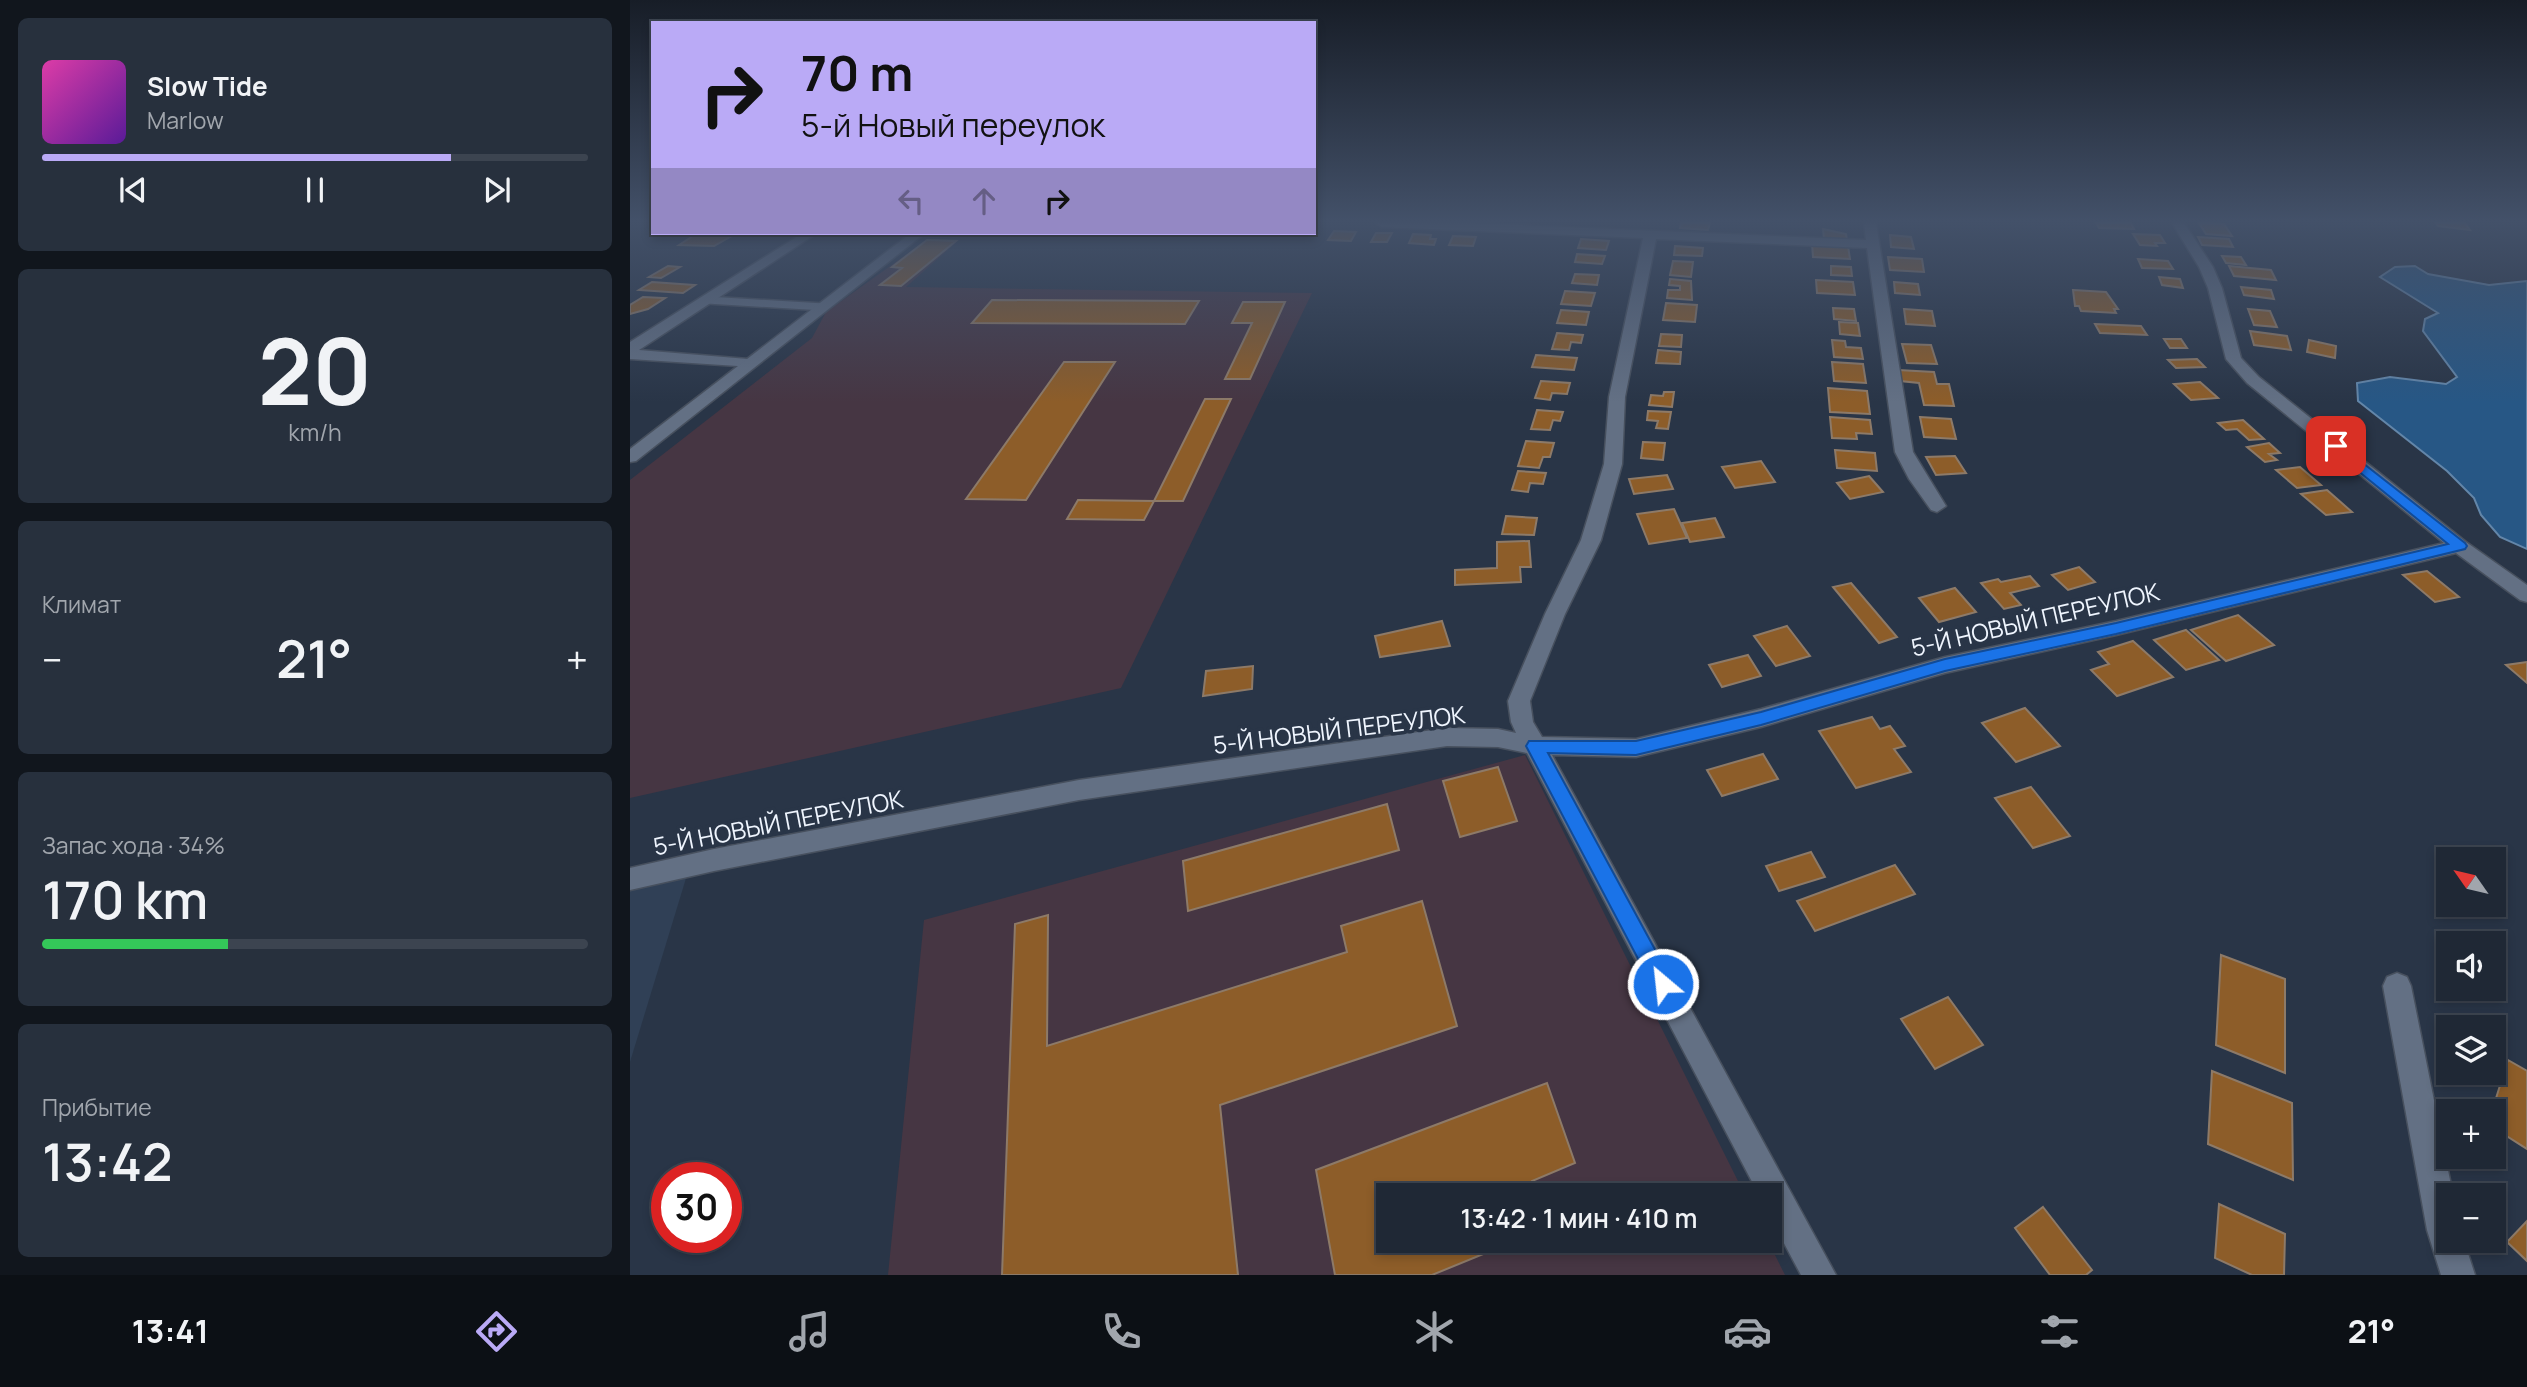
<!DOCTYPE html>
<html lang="ru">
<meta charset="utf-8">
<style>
:root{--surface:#1f2835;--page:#27303d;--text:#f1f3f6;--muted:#a1a6ad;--line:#3c4450;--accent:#baaaf6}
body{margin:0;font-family:Manrope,sans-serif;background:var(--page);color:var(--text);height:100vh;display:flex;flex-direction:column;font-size:26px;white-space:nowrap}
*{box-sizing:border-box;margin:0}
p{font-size:23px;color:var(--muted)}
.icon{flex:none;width:38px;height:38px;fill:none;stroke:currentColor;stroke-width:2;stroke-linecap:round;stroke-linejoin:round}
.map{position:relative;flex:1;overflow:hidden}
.sheet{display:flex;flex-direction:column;gap:18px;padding:18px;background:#11161d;width:630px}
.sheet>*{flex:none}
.hud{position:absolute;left:21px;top:21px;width:665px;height:214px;border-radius:0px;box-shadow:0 4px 10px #0003,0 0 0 2px var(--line);background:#baaaf6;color:#111;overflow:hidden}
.needle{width:46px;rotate:304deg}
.controls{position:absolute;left:1806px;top:847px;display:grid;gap:14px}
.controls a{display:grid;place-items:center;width:70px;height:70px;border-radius:0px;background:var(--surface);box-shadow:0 4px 10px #0003,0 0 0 2px var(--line);font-size:35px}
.speed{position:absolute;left:21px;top:1162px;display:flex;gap:14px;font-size:35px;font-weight:700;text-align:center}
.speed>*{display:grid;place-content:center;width:91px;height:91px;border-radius:50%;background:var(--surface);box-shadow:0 4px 10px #0003,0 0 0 2px var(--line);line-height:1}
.speed .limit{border:10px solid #d22;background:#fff;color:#111}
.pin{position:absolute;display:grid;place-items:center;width:60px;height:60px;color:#fff;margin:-30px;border-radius:14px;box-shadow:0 4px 10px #0006}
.me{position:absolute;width:77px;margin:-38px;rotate:332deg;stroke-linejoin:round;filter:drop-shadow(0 0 5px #0008)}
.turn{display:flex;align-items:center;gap:24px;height:147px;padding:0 35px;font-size:32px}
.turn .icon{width:91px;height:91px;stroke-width:2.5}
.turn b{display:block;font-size:49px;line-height:60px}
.lanes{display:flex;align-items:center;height:66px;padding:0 35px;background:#0003;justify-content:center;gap:35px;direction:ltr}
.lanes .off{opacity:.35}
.big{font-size:52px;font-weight:600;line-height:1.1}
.sheet .card{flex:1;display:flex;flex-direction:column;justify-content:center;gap:10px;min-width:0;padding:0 24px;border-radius:10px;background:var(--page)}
.sheet .dial{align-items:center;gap:0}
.dial b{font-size:91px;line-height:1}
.song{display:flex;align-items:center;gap:21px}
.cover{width:84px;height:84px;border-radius:10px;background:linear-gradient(135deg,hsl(320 70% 55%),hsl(270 70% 35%))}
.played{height:7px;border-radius:4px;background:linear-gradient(90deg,var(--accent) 75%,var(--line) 75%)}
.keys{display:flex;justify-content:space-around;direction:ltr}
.heat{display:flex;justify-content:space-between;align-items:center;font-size:38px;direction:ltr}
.charge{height:10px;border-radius:5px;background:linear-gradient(90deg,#34c759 34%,var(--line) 0)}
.trip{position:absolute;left:746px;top:1183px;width:406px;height:70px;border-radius:0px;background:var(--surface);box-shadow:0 4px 10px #0003,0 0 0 2px var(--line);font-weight:600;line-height:70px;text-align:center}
.tabs{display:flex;height:112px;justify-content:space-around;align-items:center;background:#0c1015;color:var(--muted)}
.tabs .icon{width:49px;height:49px}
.tabs .current{color:var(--accent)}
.tabs b{font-size:32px;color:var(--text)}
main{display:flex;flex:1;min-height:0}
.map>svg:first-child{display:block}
.built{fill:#304056}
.industrial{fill:#463643}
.water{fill:#275785;stroke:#6386a9;stroke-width:2}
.building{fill:#8d5d29;stroke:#8d7a68;stroke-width:2}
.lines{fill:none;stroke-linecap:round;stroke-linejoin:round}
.lane-casing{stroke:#47505e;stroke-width:10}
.street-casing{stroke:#47505e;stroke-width:3}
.secondary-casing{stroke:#47505e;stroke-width:3}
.lane{stroke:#637084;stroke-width:7}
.street{fill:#637084;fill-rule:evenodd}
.secondary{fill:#637084;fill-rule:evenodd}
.route{fill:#1a73e8;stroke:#114b97;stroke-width:2}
.labels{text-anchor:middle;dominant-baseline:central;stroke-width:7;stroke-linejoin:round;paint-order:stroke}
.street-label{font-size:24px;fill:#eff5fe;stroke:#293547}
</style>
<main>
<section class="sheet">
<div class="card">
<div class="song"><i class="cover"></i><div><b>Slow Tide</b><p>Marlow</p></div></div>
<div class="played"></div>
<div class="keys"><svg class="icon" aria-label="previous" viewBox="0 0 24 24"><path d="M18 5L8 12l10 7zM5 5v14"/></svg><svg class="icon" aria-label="pause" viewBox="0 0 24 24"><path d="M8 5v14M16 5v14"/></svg><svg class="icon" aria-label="next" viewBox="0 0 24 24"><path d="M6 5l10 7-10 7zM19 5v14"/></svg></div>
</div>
<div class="card dial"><b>20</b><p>km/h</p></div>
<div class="card"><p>Климат</p>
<div class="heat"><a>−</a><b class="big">21°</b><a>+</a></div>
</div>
<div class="card"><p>Запас хода · 34%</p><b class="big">170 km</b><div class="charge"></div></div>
<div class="card"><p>Прибытие</p><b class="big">13:42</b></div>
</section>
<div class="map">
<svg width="1897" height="1275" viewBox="0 0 1897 1275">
<rect width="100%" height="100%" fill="#293547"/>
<path class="built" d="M57,875L0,1062V888Z"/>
<g class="industrial">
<path d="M298,239L329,240L276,287L682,293L491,688L0,798V480L182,338L196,312Z"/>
<path d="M895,755L1115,1195H758V1241H1138L1155,1275H258L294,920Z"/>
</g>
<path class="water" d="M1785,266L1798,274L1859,285L1897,281V549L1870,537L1851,515L1844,498L1817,471L1728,401L1727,383L1760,377L1816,384L1827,377L1793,331L1795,319L1808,313L1750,277L1765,267Z"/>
<g class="building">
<path d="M1051,223H1080L1078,230L1050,228Z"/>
<path d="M1466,223H1501L1504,229L1469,228Z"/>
<path d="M1569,223L1594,224L1602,236L1576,234Z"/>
<path d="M1806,223H1835L1840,230L1808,226Z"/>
<path d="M1193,229L1216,234L1217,240L1194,239Z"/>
<path d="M704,231L726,232L721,241L698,240Z"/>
<path d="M71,233H107L84,246L49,245L66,234Z"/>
<path d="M746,233H762L757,242H741Z"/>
<path d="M783,234L801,235L800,239H806L804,245L779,243Z"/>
<path d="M1503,234L1530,235L1535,243H1525L1527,246L1510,245Z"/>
<path d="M1260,235L1281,237L1284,249L1261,247Z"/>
<path d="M823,236L846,237L843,246L819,245Z"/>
<path d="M1568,237L1599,239L1603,247L1572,245Z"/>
<path d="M951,239L979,241L976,250L948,248Z"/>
<path d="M297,240L326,241L271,286L250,285L272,268L262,267Z"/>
<path d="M1182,244L1218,246L1220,259L1183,257Z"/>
<path d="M1045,246L1073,248L1072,256L1044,255Z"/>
<path d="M947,254L975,256L972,264L945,262Z"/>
<path d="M1592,256L1611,257L1616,265L1596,263Z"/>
<path d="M1258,257L1292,259L1294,272L1260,270Z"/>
<path d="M1508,259L1538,261L1543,269L1512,268Z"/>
<path d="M1043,261L1063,262L1061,277L1040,275Z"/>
<path d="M38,266L50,267L31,278L19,277Z"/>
<path d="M1201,266L1221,267L1222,276L1201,275Z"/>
<path d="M1599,266L1641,270L1646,280L1604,276Z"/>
<path d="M945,274L969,275L967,285L942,283Z"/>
<path d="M1529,277L1550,279L1553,288L1532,285Z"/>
<path d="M1040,279L1061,281L1062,300L1037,298L1038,290H1050V286L1039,285Z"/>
<path d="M1186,280L1223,282L1225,295L1187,293Z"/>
<path d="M22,282L65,285L53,293L9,290Z"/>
<path d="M1264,282L1288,284L1290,295L1265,293Z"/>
<path d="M1611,287L1641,290L1644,299L1614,295Z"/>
<path d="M1443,290L1476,292L1488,309H1484L1486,313L1451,311L1449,306H1445Z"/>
<path d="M935,291L965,293L961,306L931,304Z"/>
<path d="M13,297L35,298L18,309L0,314V305Z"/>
<path d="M362,300L569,301L555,324L342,323Z"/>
<path d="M613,302H655L620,379H595L622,323H602Z"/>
<path d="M1036,303L1067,305L1065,322L1033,320Z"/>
<path d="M1203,308L1224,309L1226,321L1204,319Z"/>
<path d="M1274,309L1302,311L1305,326L1276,324Z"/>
<path d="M1618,309L1640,311L1647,327L1624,325Z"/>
<path d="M931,310L959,312L956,325L927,323Z"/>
<path d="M1209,322L1228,323L1230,336L1210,334Z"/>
<path d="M1465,324L1511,326L1517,335L1470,333Z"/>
<path d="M1620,331L1657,336L1661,350L1624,345Z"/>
<path d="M927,333L953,335L951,343L941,342L939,350L922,349Z"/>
<path d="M1031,334L1052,335L1051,347L1029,346Z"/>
<path d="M1534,339H1551L1557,348H1540Z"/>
<path d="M1202,340L1215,341L1216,347L1231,348L1233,359L1204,357Z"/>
<path d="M1679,340L1706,346L1705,358L1677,352Z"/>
<path d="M1272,344L1301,345L1307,364L1277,363Z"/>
<path d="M1028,350L1051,352L1050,364L1026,363Z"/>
<path d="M906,355L947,358L944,370L902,367Z"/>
<path d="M1567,359L1575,367L1546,368L1538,360Z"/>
<path d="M434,362H485L396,500L336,499Z"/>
<path d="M1202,362L1233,364L1236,383L1204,381Z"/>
<path d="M1268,370L1304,372L1307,384H1319L1324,406L1294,405L1289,383L1270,381Z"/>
<path d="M911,381L940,383L937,394L922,393L920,400L905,398Z"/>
<path d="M1570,382L1588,398L1561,400L1544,384Z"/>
<path d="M1198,388L1237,391L1240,414L1200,412Z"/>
<path d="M1034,392H1044L1042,407L1019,405L1021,395L1033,396Z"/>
<path d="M575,399H601L553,501H524Z"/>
<path d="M907,410L933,412L930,421L923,420L920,430L901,429Z"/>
<path d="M1018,411L1041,412L1038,429L1026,428L1028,421L1017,420Z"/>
<path d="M1200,417L1240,420L1242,434L1226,433L1227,439L1202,438Z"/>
<path d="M1290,417L1321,419L1326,439L1294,437Z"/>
<path d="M1613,420L1634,439L1619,440L1607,429L1596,430L1588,423Z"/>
<path d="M896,441L924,443L920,457H913L909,468L888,466Z"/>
<path d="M1013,442L1035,443L1033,460L1011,458Z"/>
<path d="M1639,443L1650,453L1639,454L1647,460L1635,462L1617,447Z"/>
<path d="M1205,450L1245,453L1247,471L1207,468Z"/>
<path d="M1325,456L1336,473L1306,475L1296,457Z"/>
<path d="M1131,461L1145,482L1105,488L1092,467Z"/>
<path d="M1670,467L1691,485L1667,488L1646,470Z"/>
<path d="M888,471L916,473L913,484L900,483L898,492L882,490Z"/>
<path d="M1037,475L1043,489L1004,494L999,479Z"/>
<path d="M1239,476L1253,492L1220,499L1207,483Z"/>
<path d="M1697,490L1722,512L1696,515L1671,494Z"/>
<path d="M448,500L524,501L514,520L437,519Z"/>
<path d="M1044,509L1057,538L1019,544L1007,514Z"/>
<path d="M876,516L907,518L904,535L872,534Z"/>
<path d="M1085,518L1094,537L1060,542L1052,523Z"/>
<path d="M899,541L901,567H890L891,582L825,585V570L867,568V542Z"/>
<path d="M1449,567L1465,582L1438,590L1422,575Z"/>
<path d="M1797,571L1829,597L1805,602L1773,575Z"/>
<path d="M1400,576L1409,586L1380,593L1391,605L1374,609L1351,583L1368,579L1371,582Z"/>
<path d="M1221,583L1267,637L1249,643L1203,587Z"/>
<path d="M1325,588L1346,612L1309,622L1289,598Z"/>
<path d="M1608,615L1644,645L1596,661L1561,630Z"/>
<path d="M812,621L820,646L750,657L745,636Z"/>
<path d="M1157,626L1180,656L1146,666L1124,636Z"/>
<path d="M1556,630L1589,660L1556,670L1524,640Z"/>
<path d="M1503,641L1543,677L1487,696L1461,670L1479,664L1468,652Z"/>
<path d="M1118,655L1131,676L1092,687L1079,665Z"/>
<path d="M1897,662V683L1876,665Z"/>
<path d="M623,666L622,689L573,696L576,671Z"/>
<path d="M1395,708L1430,746L1386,762L1352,723Z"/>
<path d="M1242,717L1250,729L1260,726L1275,746L1264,749L1281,772L1226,788L1189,731Z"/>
<path d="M1133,754L1148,779L1092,796L1077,770Z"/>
<path d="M868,767L887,821L830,837L813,781Z"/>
<path d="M1401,787L1440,836L1403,848L1365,798Z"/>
<path d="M757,804L769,850L558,911L553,861Z"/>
<path d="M1181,852L1195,877L1149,891L1136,866Z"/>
<path d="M1265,865L1285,894L1185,931L1167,901Z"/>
<path d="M792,901L827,1026L590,1105L608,1275H372L385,924L418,915L417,1046L717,952L711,926Z"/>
<path d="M1591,955L1655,979V1073L1586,1045Z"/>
<path d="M1318,997L1353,1045L1305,1069L1271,1019Z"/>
<path d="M1878,1060L1897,1071V1149L1864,1128L1862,1111Z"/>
<path d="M1582,1071L1662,1103L1663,1180L1578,1144Z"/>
<path d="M917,1083L945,1163L902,1181L907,1195H758V1241H885L802,1275H705L686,1170Z"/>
<path d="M1589,1204L1655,1234L1654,1275H1622L1585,1258Z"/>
<path d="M1413,1207L1462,1270L1456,1275H1420L1385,1228Z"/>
<path d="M1897,1221V1261L1877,1242Z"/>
</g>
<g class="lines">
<g class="lane-casing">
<path id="lane" d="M77,300L194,307"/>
</g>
<g class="street-casing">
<g id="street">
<path d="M746,223H844L1236,240L1234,223H1246L1283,452L1316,506L1307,512L1301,510L1279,479L1265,452L1237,248L1026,239L995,397L992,464L971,540L935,614L900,701L903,722L912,737L1006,739L1131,709L1315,657L1486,621L1814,543L1617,383L1596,359L1578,288L1569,267L1542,223H1554L1583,267L1592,288L1611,358L1629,377L1836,542L1897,585V602L1890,600L1826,553L1486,635L1315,673L1131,727L1006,757L922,755L1206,1275H1171L1139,1215V1195H1129L897,753L868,747L817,746L449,800L84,871L0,890V868L84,849L449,780L817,728L868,729L886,733L881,722L878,701L915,614L951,540L974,464L979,397L1013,238L752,227Z"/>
<path d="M173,233H187L9,350L118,359L123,361L126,364L123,367L0,359V342Z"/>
<path d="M1767,973L1777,977L1781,986L1823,1195H1818V1241H1834L1845,1275H1811L1797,1230L1753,986L1757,977Z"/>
</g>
</g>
<g class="secondary-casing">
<path id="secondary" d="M281,233H295L6,461L0,462V449Z"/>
</g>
<use href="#lane" class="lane"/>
<use href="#street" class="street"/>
<use href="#secondary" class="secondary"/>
</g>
<linearGradient id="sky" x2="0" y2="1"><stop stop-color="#171d27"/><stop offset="0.55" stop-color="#435169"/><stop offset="1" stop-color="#435169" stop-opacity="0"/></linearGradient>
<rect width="1897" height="402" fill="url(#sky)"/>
<path class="route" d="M1706,442L1835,543L1837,546L1835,549L1486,634L1315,671L1131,725L1006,755L918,753L1040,977L1043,984L1040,991L1033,994L1025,991L896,746L899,741H1006L1131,712L1315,659L1486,623L1818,544L1701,449V443Z"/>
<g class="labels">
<g class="street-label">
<text transform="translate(1405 619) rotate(-13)">5-Й НОВЫЙ ПЕРЕУЛОК</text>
<text transform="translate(709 729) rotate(-7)">5-Й НОВЫЙ ПЕРЕУЛОК</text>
<text transform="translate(148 822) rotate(-11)">5-Й НОВЫЙ ПЕРЕУЛОК</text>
</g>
</g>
</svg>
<div class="controls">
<a><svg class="needle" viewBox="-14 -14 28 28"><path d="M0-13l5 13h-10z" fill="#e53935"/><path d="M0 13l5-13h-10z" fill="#a1a6ad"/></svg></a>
<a><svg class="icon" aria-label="sound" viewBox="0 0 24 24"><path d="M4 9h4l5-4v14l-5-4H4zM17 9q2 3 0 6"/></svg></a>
<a><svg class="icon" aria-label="layers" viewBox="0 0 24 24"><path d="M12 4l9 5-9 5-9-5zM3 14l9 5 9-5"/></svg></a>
<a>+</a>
<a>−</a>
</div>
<div class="speed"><div class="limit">30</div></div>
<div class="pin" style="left:1706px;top:446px;background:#d93025"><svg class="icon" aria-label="arrive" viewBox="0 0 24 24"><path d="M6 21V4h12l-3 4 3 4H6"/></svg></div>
<svg class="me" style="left:1033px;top:984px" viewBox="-20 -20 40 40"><circle r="17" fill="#1a73e8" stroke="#fff" stroke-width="3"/><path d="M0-11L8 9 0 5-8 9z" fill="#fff"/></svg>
<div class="trip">13:42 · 1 мин · 410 m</div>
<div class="hud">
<div class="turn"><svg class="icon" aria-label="right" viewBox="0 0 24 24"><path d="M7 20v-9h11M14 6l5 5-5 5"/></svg><div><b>70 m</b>5-й Новый переулок</div></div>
<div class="lanes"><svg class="icon off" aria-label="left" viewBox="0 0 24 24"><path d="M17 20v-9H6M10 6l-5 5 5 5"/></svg><svg class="icon off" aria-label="ahead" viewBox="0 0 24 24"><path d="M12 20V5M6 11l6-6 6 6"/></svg><svg class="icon" aria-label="right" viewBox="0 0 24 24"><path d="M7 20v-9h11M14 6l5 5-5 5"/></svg></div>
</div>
</div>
</main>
<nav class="tabs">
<b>13:41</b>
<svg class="icon current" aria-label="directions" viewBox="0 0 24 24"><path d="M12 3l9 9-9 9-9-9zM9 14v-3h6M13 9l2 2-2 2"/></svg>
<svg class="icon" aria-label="music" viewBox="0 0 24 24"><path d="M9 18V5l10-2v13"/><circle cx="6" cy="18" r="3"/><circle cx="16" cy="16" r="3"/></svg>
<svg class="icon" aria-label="phone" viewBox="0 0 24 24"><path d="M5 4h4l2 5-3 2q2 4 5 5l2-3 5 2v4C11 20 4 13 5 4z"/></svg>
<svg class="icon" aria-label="climate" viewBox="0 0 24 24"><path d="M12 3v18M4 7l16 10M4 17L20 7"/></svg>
<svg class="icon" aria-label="car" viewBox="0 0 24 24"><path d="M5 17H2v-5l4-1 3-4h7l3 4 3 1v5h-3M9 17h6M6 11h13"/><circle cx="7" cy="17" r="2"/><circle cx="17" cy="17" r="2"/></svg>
<svg class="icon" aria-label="filters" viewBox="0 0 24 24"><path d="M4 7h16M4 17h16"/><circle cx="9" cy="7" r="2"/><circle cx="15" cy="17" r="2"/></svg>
<b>21°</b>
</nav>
